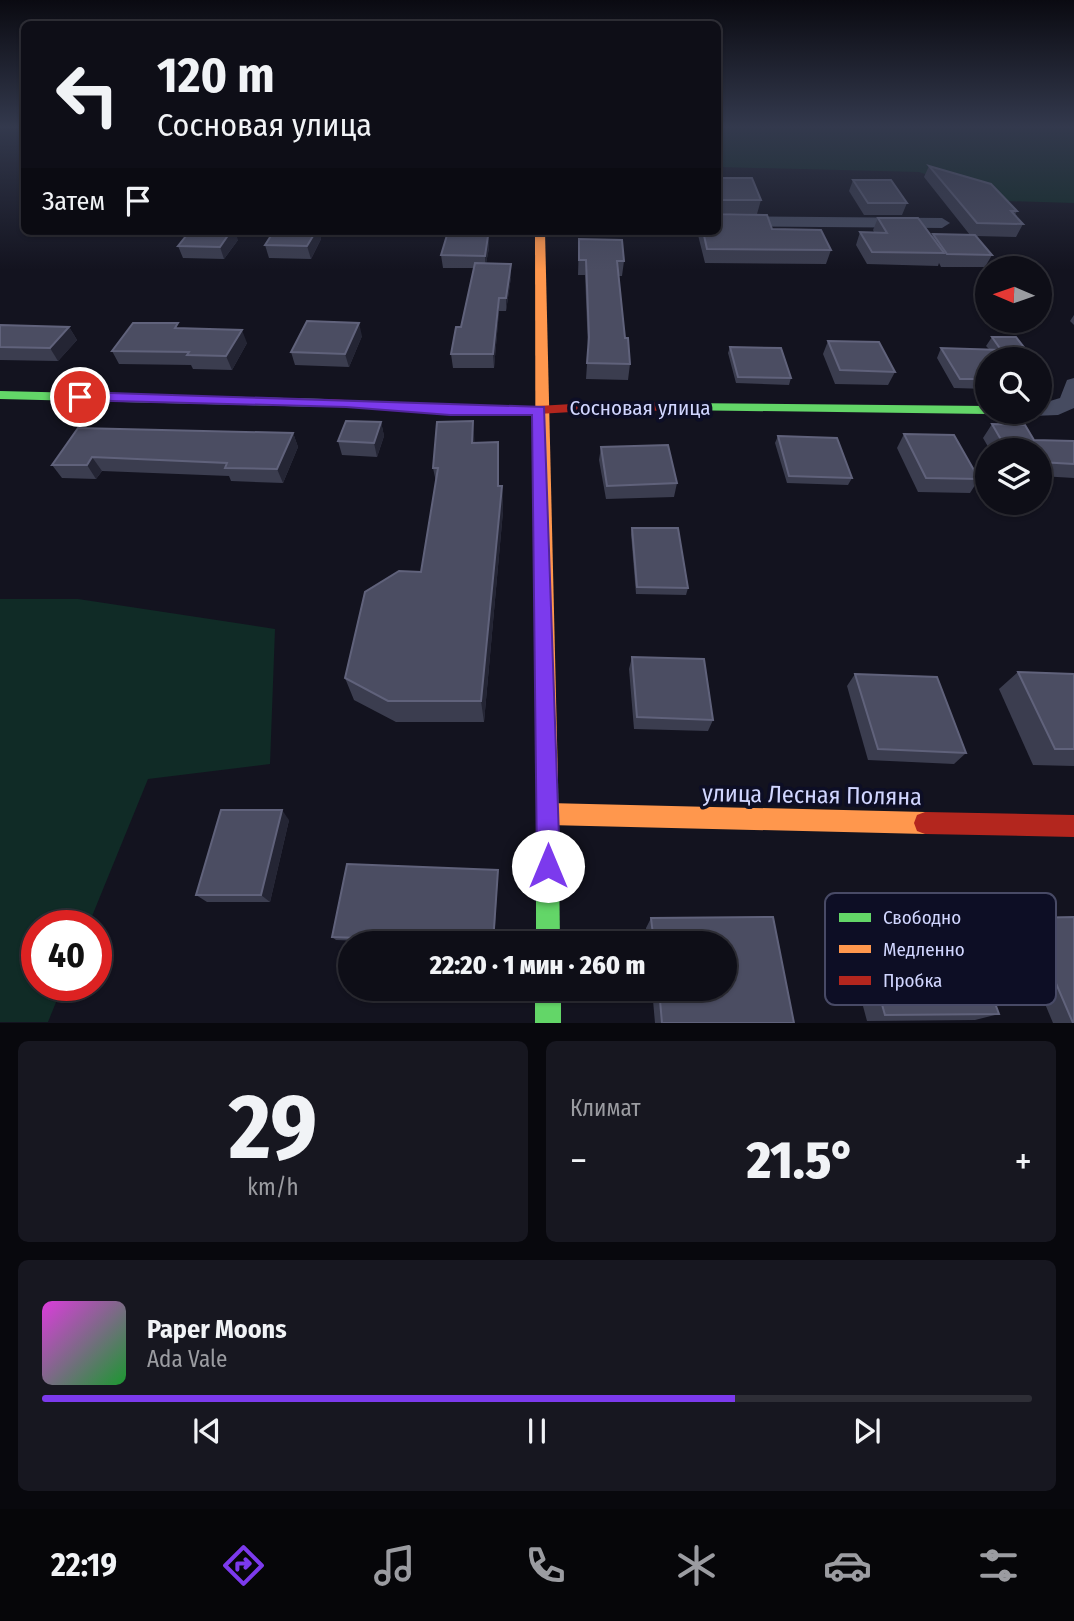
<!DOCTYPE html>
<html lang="ru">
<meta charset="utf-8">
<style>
:root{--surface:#0e0e17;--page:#171720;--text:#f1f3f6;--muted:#9b9ca1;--line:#2e2e36;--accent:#7c3aed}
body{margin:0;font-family:"Fira Sans Condensed",sans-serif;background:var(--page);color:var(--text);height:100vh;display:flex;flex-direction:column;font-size:26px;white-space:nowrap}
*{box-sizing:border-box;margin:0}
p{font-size:23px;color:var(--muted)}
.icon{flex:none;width:38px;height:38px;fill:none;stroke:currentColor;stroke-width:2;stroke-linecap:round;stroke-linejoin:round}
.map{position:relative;height:1023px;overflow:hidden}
.sheet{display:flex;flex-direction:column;gap:18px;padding:18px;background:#08080d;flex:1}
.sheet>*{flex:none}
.banner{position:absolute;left:21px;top:21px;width:700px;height:214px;border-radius:10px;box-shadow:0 2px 5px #0004,0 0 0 2px var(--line);background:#0e0e17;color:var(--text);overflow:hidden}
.needle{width:46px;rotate:272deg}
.fabs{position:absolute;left:975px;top:256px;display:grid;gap:14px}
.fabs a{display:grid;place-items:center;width:77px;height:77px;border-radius:50%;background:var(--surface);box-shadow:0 2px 5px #0004,0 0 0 2px var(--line);font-size:35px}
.speed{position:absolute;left:21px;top:910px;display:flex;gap:14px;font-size:35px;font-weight:700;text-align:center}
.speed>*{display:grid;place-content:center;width:91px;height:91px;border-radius:50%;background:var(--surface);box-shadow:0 2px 5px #0004,0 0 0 2px var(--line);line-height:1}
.speed .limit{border:10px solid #d22;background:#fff;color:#111}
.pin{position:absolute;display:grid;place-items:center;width:60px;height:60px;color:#fff;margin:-30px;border:4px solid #fff;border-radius:50%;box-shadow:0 2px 7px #0007}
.me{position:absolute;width:77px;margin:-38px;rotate:0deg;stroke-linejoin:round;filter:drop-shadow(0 0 5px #0008)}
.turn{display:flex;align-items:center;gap:24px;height:147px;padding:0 21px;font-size:32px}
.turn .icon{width:91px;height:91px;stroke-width:2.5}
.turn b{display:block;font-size:49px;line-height:60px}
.then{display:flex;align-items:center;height:66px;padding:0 21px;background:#0003;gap:14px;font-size:26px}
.big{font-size:52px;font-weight:800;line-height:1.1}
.sheet .card{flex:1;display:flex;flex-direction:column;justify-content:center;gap:10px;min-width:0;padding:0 24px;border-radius:10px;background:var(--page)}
.sheet .dial{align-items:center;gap:0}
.dial b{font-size:91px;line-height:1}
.song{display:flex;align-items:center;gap:21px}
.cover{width:84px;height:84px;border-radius:10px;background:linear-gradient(135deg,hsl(300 70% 55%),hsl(130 70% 35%))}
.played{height:7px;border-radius:4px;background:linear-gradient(90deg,var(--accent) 70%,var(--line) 70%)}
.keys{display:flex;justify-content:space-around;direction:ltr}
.heat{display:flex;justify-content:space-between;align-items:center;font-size:38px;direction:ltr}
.sheet .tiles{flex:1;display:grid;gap:18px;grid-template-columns:1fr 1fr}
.card:last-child{grid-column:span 2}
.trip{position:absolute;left:338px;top:931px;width:399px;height:70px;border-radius:35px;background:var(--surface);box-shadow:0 2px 5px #0004,0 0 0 2px var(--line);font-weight:800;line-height:70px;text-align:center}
.menu{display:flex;height:112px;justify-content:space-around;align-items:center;background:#060609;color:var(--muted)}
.menu .icon{width:49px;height:49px}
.menu .active{color:var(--accent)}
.menu b{font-size:32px;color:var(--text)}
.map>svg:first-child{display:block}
.green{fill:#102b26}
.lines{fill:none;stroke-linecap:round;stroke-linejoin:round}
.street{fill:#464b60;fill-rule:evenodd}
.fast{fill:#63d668;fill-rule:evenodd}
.slow{fill:#ff974d;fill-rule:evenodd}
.jam{fill:#b3261e;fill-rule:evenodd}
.wall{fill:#3b3d4f}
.shaded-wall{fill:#242534}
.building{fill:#4b4d62;stroke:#60627b;stroke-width:2}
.route{fill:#7c3aed;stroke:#51269a;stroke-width:2}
.labels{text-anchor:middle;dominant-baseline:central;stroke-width:7;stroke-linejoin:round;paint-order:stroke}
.street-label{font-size:21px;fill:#d1d6ff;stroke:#0d0e25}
.near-street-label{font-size:24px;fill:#d1d6ff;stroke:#0d0e25}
.key{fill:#0d0e25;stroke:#484a66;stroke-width:2}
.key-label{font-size:19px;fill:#d1d6ff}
</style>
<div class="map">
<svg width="1074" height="1023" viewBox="0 0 1074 1023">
<rect width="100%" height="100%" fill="#13131f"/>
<g class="green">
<path d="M718,127H1074V203L1005,201L919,172L718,167Z"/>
<path d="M0,599H78L275,629L270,764L148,779L88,926H37V985H63L48,1022H0Z"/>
</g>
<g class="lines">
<g class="street">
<path d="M718,216L942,218L950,223L942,228L718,226Z"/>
<path d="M1074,378V408L1058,415L1032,416L1030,411H1040V404L1060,398L1067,380Z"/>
</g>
<g class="fast">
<path d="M0,391L325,399L332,403L325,407L0,399Z"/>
<path d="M681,403L987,406V411H993L987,414L676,410L674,407L676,404Z"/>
<path d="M547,770L555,773L558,781L560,943H536V781L539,773Z"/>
<rect x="535" y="989" width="26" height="34"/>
</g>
<g class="slow">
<path d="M535,231H545L558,781L555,789L547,792L539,789L536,781Z"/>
<path d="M548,803L925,812L933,815L936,823L933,831L925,834L548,825L540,822L537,814L540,806Z"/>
</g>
<g class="jam">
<path d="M325,399L502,408L606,402L681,403L688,407L681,411L606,410L502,416L320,406L318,403L320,400Z"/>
<path d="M925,812L1074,815V837L925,834L917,831L914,823L917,815Z"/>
</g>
</g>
<g class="wall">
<path d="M929,166L1017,211L1015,215L1023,224L1016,237L976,236L992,255L985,267H941L939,263L938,266L867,264L856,245L860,232H874L873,230L878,218L932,236L933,234L970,235L924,177Z"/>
<path d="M718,178L761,200L757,214L719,213L772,229L831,250L826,264L705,263L697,231H718Z"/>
<path d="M853,180L907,203L902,215H864L849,191Z"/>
<path d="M274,231H319L321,239L311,259L269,258L265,245Z"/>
<path d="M488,236L489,248L486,263L511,264V277L506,311H499L494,368H453L451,354L461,327L474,268H443L441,255Z"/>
<path d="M579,239L624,261L622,276H619L625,338L630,364L628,380L586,379L588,349L585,275H578Z"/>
<path d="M238,240L224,259L183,258L178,246Z"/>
<path d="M1074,315V325L1070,321Z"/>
<path d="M0,325L69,327L77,340L58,361L0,360Z"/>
<path d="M180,328L247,343L232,370L193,369L191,365L119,364L112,351Z"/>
<path d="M362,336L349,367L295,365L291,352Z"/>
<path d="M992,337L1033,359H987V389L954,388L937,358L941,348L989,349L986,346Z"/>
<path d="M828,341L895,372L888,385L835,384L823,354Z"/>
<path d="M730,347L791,378L789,385L736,383L728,353Z"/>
<path d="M1040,368L1050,382L1043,391H1040Z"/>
<path d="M381,422L384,436L377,457L342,455L338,441Z"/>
<path d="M992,424L1034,440L1074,441V478L1040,476V450H990L983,438Z"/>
<path d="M78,428L293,433L298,447L283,483L231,481L229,476L102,471L96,479L62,478L52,465Z"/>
<path d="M904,434L979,479L970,493L918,492L897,448Z"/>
<path d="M778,436L852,478L848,485L787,483L775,443Z"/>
<path d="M475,443L499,467V486H502L503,511L484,722H396L354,700L345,678L421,572L436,482L433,468Z"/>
<path d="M601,447L677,483L674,497L606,499L599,460Z"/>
<path d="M632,528L688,588L686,595L636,594L631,534Z"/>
<path d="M632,657L713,720L708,731L634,729L629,669Z"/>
<path d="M1018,672L1074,674V766L1033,765L999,689Z"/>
<path d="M855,674L966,753L954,764L868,760L847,686Z"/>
<path d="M289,820L270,902H207L196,895Z"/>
<path d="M498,874L494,943H415L336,940L332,937Z"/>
<path d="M856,913L999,1014L975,1020L867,1021L841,924Z"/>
<path d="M773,917L794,1023H655L652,989H724V943H647L646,928L651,918Z"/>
<path d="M1028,918L1074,1023H1053L1012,925Z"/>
</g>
<g class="shaded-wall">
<path d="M231,231H235L238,240L224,259L220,247Z"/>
<path d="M316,231H319L321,239L311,259L307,246Z"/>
<path d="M488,236L489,248L485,269V256Z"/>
<path d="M511,264V277L506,311V298Z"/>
<path d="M499,298V311L494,368L493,354Z"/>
<path d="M359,323L362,336L349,367L345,354Z"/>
<path d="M69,327L77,340L58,361L50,348Z"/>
<path d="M242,330L247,343L232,370L226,356Z"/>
<path d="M473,421L475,446L472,443Z"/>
<path d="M381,422L384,436L377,457L374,443Z"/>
<path d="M293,433L298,447L283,483L277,469Z"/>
<path d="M498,442L499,467V511L498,486Z"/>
<path d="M92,457L102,471L96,479L87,465Z"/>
<path d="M502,486L503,511L484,722L481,701Z"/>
<path d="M282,810L289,820L270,902L261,895Z"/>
<path d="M498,870L494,943H493Z"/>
</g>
<g class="building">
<path d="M929,166L991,184L1017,211H1011L1023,224L977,223Z"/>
<path d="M718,178H752L761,200H721L719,214L767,215L772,229L821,230L831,250L707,249L703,231H718Z"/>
<path d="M853,180H891L907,203H868Z"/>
<path d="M878,218H918L944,253L872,252L860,232L887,233Z"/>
<path d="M190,231H231L220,247L178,246Z"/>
<path d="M274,231H316L307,246L265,245Z"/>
<path d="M933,234L975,235L992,255L947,254Z"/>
<path d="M447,235L488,236L485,256L441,255Z"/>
<path d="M579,239L622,240L624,261H617L625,338H628L630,364L587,363L589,337L586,260H579Z"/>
<path d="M475,263L511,264L506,298H499L493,354H451L456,327H461Z"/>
<path d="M307,321L359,323L345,354L291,352Z"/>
<path d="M133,323H178L175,328L242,330L226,356L187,355L189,352L112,351Z"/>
<path d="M0,325L69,327L50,348L0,347Z"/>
<path d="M992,337H1016L1033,359H987V379H960L941,348L1001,350Z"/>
<path d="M828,341L879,342L895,372L840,370Z"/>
<path d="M730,347L781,348L791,378L738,377Z"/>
<path d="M1040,368L1050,382L1040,381Z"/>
<path d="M346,421L381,422L374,443L338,441Z"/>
<path d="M473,421L472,443L498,442V486H502L481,701H388L345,678L365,592L399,571L421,572L438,468H433L437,422Z"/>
<path d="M992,424L1025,425L1034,440L1074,441V464L1040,462V450H1007Z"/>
<path d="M78,428L293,433L277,469L225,468L227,463L92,457L87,465H52Z"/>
<path d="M904,434L954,435L979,479L926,478Z"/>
<path d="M778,436L837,438L852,478L789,476Z"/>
<path d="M668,445L677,483L607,486L601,447Z"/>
<path d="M632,528H678L688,588L637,587Z"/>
<path d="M632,657L704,659L713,720L637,717Z"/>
<path d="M1018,672L1074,674V749H1055Z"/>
<path d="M855,674L937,677L966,753L878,749Z"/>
<path d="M221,810H282L261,895H196Z"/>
<path d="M347,864L498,870L493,943L332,937Z"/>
<path d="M961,912L999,1014L885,1015L856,913Z"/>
<path d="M773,917L794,1023H662L659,989H724V943H654L651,918Z"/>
<path d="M1074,917V1023H1073L1028,918Z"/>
</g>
<linearGradient id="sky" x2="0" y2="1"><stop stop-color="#0a0a11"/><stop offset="0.47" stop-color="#33394d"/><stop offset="1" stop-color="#33394d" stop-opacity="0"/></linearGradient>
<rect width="1074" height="270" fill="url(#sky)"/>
<path class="route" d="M80,392L544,407L560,866L557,874L548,878L540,874L537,866L532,415H450L346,407L75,400V394Z"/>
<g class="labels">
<g class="street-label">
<text x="640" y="408">Сосновая улица</text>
</g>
<g class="near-street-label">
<text transform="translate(812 795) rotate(1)">улица Лесная Поляна</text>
</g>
</g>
<rect x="825" y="893" width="231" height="112" rx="10" class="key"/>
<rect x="839" y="913" width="32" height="9" fill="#63d668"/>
<rect x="839" y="945" width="32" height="8" fill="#ff974d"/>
<rect x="839" y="976" width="32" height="9" fill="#b3261e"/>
<g class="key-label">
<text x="883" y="924">Свободно</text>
<text x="883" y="956">Медленно</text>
<text x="883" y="987">Пробка</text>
</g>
</svg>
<div class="fabs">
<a><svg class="needle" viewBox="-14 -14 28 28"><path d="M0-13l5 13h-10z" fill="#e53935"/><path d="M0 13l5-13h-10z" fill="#9b9ca1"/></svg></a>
<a><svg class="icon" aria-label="search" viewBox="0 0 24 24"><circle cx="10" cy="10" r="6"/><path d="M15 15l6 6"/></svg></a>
<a><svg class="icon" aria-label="layers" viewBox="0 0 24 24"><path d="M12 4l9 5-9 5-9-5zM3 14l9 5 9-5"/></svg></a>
</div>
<div class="speed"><div class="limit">40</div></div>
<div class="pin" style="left:80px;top:397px;background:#d93025"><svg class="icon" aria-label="arrive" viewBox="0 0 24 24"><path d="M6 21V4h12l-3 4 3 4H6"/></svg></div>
<svg class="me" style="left:548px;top:866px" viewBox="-20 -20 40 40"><circle r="19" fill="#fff"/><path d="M0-13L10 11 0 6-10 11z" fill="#7c3aed"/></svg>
<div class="trip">22:20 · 1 мин · 260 m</div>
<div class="banner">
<div class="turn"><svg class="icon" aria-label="left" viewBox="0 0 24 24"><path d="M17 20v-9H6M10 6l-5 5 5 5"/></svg><div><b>120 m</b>Сосновая улица</div></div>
<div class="then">Затем<svg class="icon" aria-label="arrive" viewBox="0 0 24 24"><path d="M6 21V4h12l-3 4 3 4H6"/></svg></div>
</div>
</div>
<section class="sheet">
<div class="tiles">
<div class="card dial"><b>29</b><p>km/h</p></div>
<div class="card"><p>Климат</p>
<div class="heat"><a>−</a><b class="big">21.5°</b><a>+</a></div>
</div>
<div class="card">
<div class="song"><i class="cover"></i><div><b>Paper Moons</b><p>Ada Vale</p></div></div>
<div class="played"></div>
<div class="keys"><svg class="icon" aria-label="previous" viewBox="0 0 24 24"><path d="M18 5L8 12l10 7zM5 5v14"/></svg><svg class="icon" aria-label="pause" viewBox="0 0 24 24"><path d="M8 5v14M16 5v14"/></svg><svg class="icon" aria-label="next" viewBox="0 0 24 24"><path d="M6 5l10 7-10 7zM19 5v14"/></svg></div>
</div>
</div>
</section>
<nav class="menu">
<b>22:19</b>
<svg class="icon active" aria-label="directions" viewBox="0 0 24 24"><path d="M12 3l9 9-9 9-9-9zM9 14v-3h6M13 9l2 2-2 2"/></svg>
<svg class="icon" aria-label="music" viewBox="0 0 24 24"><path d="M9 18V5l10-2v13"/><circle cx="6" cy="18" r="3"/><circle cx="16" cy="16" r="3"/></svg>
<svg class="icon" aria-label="phone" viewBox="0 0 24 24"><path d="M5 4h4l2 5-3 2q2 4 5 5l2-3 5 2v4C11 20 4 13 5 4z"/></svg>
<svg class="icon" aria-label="climate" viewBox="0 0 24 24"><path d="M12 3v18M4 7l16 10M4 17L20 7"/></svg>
<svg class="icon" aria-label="car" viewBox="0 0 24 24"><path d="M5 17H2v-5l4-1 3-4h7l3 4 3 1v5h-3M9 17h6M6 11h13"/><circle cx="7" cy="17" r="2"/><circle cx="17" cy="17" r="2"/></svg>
<svg class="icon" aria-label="filters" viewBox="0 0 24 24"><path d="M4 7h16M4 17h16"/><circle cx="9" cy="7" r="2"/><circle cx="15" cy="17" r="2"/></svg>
</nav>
